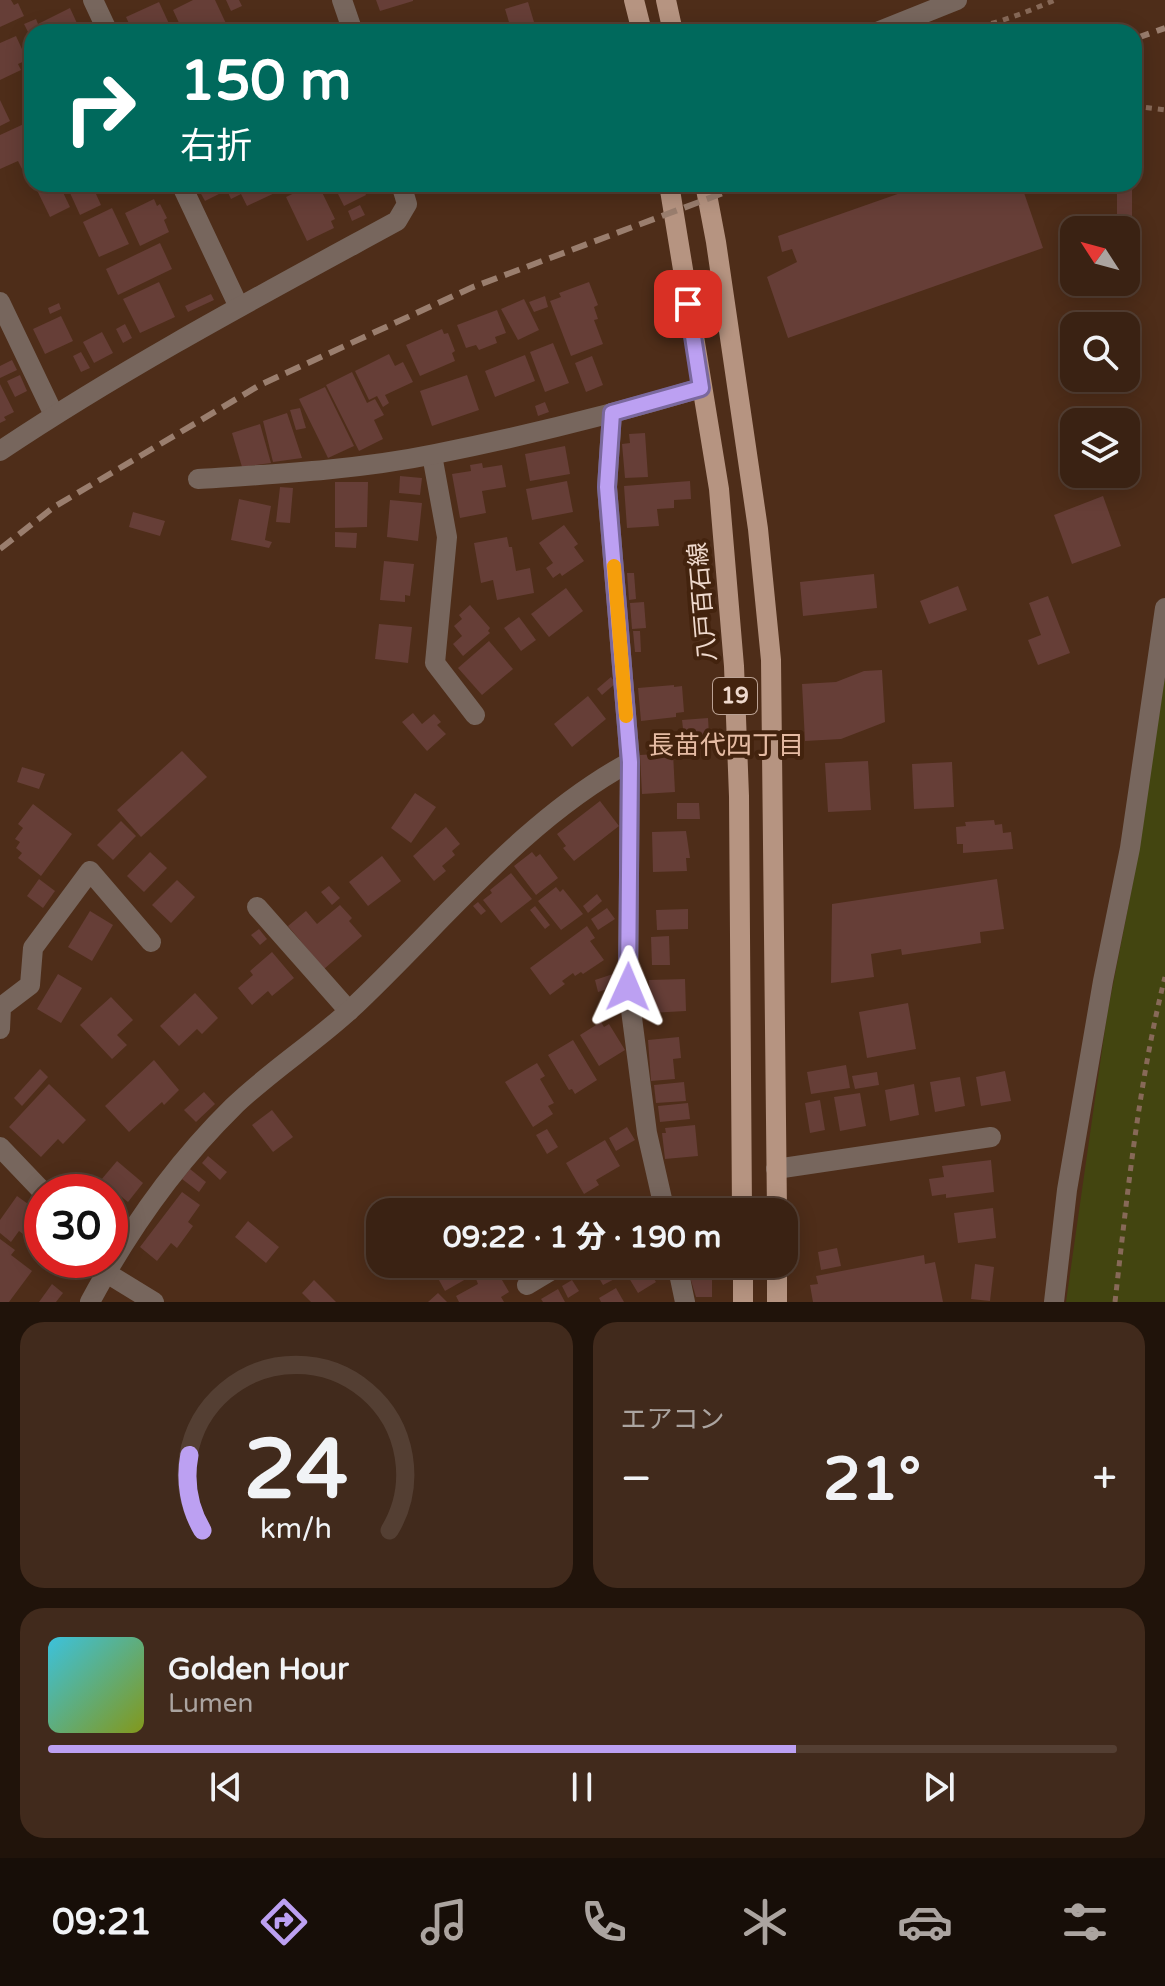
<!DOCTYPE html>
<html lang="ja">
<meta charset="utf-8">
<style>
:root{--surface:#3a2213;--page:#412a1c;--text:#f1f3f6;--muted:#aba4a0;--line:#543f33;--accent:#bca0f2}
body{margin:0;font-family:"Varela Round","Noto Sans JP",sans-serif;background:var(--page);color:var(--text);height:100vh;display:flex;flex-direction:column;font-size:30px;white-space:nowrap}
*{box-sizing:border-box;margin:0}
p{font-size:26px;color:var(--muted)}
.icon{flex:none;width:44px;height:44px;fill:none;stroke:currentColor;stroke-width:2;stroke-linecap:round;stroke-linejoin:round}
.map{position:relative;height:1302px;overflow:hidden}
.panel{display:flex;flex-direction:column;gap:20px;padding:20px;background:#20130a;flex:1}
.panel>*{flex:none}
.hud{position:absolute;left:24px;top:24px;width:1118px;height:168px;border-radius:24px;box-shadow:0 4px 20px #0003,0 0 0 2px var(--line);background:#00695c;color:#fff;overflow:hidden}
.needle{width:52px;rotate:306deg}
.fabs{position:absolute;left:1060px;top:216px;display:grid;gap:16px}
.fabs a{display:grid;place-items:center;width:80px;height:80px;border-radius:16px;background:var(--surface);box-shadow:0 4px 20px #0003,0 0 0 2px var(--line);font-size:40px}
.speed{position:absolute;left:24px;top:1174px;display:flex;gap:16px;font-size:40px;font-weight:700;text-align:center}
.speed>*{display:grid;place-content:center;width:104px;height:104px;border-radius:50%;background:var(--surface);box-shadow:0 4px 20px #0003,0 0 0 2px var(--line);line-height:1}
.speed .limit{border:12px solid #d22;background:#fff;color:#111}
.pin{position:absolute;display:grid;place-items:center;width:68px;height:68px;color:#fff;margin:-34px;border-radius:16px;box-shadow:0 4px 12px #0006}
.me{position:absolute;width:88px;margin:-44px;rotate:1deg;stroke-linejoin:round;filter:drop-shadow(0 0 6px #0008)}
.turn{display:flex;align-items:center;gap:28px;height:168px;padding:0 24px;font-size:36px}
.turn .icon{width:104px;height:104px;stroke-width:2.5}
.turn b{display:block;font-size:56px;line-height:68px}
.big{font-size:60px;font-weight:800;line-height:1.1}
.panel .card{flex:1;display:flex;flex-direction:column;justify-content:center;gap:12px;min-width:0;padding:0 28px;border-radius:24px;background:var(--page)}
.panel .dial{align-items:center;gap:0}
.dial svg{height:208px;overflow:visible;fill:none;stroke:var(--line);stroke-width:7;stroke-linecap:round;text-anchor:middle}
.dial text{fill:var(--text);stroke:none}
.song{display:flex;align-items:center;gap:24px}
.cover{width:96px;height:96px;border-radius:12px;background:linear-gradient(135deg,hsl(190 70% 55%),hsl(70 70% 35%))}
.played{height:8px;border-radius:4px;background:linear-gradient(90deg,var(--accent) 70%,var(--line) 70%)}
.keys{display:flex;justify-content:space-around;direction:ltr}
.heat{display:flex;justify-content:space-between;align-items:center;font-size:44px;direction:ltr}
.panel .tiles{flex:1;display:grid;gap:20px;grid-template-columns:1fr 1fr}
.card:last-child{grid-column:span 2}
.trip{position:absolute;left:366px;top:1198px;width:432px;height:80px;border-radius:24px;background:var(--surface);box-shadow:0 4px 20px #0003,0 0 0 2px var(--line);font-weight:800;line-height:80px;text-align:center}
.tabs{display:flex;height:128px;justify-content:space-around;align-items:center;background:#170e08;color:var(--muted)}
.tabs .icon{width:56px;height:56px}
.tabs .active{color:var(--accent)}
.tabs b{font-size:36px;color:var(--text)}
.map>svg:first-child{display:block}
.green{fill:#434510}
.building{fill:#663e37}
.lines{fill:none;stroke-linecap:round;stroke-linejoin:round}
.path{stroke:#876958;stroke-width:5;stroke-dasharray:6 6;stroke-linecap:butt}
.street{stroke:#77665d;stroke-width:20}
.primary{stroke:#b69481;stroke-width:20}
.rail{stroke:#9a7e6e;stroke-width:6;stroke-dasharray:16 8;stroke-linecap:butt}
.route-casing{stroke:#7a689d;stroke-width:20}
.route{stroke:#bca0f2;stroke-width:14}
.slow{stroke:#f59e0b;stroke-width:14}
.labels{text-anchor:middle;dominant-baseline:central;stroke-width:8;stroke-linejoin:round;paint-order:stroke}
.shield{fill:#43230e;stroke:#bba294;stroke-width:2}
.shield-label{font-size:22px;font-weight:bold;fill:#efd9cd}
.street-label{font-size:24px;fill:#efd9cd;stroke:#43230e}
.neighbourhood-label{font-size:26px;fill:#e5bba3;stroke:#43230e}
</style>
<div class="map">
<svg width="1165" height="1302" viewBox="0 0 1165 1302">
<rect width="100%" height="100%" fill="#4e2d19"/>
<path class="green" d="M1165,676V1302H1066L1107,1015L1134,877Z"/>
<g class="building">
<path d="M0,0H11L14,5L18,3L24,16L0,27Z"/>
<path d="M193,0H215L230,32H189L185,23L180,25L173,10Z"/>
<path d="M226,0H239L242,6L231,11Z"/>
<path d="M376,0H413V1L380,11Z"/>
<path d="M159,2L171,28L164,32H133L126,17Z"/>
<path d="M528,2L537,32H512L505,9Z"/>
<path d="M70,8L81,32H32V40L24,24L36,19L38,24Z"/>
<path d="M16,36L27,60L18,64L21,70L0,80V43Z"/>
<path d="M0,100L10,121L0,126Z"/>
<path d="M26,123L32,137V164L22,169L18,161L0,169V135Z"/>
<path d="M34,184H59L70,207L50,217Z"/>
<path d="M66,184H96L100,192L96,194L101,205L80,215Z"/>
<path d="M216,184H222L225,191L205,201L200,192Z"/>
<path d="M224,184H275L279,191L247,206L241,194L231,199Z"/>
<path d="M313,184H318L335,219L331,221L334,228L307,241L286,197Z"/>
<path d="M333,184H361L366,195L344,206Z"/>
<path d="M926,184H1021L1043,248L788,338L767,277L797,262L792,249L782,252L778,236Z"/>
<path d="M1117,184H1132V242H1126V230H1117Z"/>
<path d="M154,199L157,206L160,204L167,218L164,220L169,232L140,246L125,213Z"/>
<path d="M360,205L365,215L352,221L348,211Z"/>
<path d="M112,208L129,244L99,257L83,222Z"/>
<path d="M160,243L172,269L118,295L106,269Z"/>
<path d="M159,282L175,317L140,333L123,299Z"/>
<path d="M589,282L598,305L594,307L598,319L594,320L603,344L571,356L550,301L561,297L559,293Z"/>
<path d="M211,294L214,300L188,312L185,306Z"/>
<path d="M545,296L548,307L534,312L529,302Z"/>
<path d="M524,299L539,330L518,340L501,309Z"/>
<path d="M59,303L61,309L50,314L48,308Z"/>
<path d="M497,310L506,333L495,337L497,343L479,350L476,345L466,348L457,325Z"/>
<path d="M61,316L73,341L45,354L33,329Z"/>
<path d="M125,324L132,338L123,343L116,329Z"/>
<path d="M442,329L444,334L448,333L455,351L452,353L455,361L420,376L406,345Z"/>
<path d="M102,332L113,353L94,363L83,342Z"/>
<path d="M553,343L569,383L545,392L530,352Z"/>
<path d="M81,352L90,368L81,372L73,356Z"/>
<path d="M389,354L395,366L403,362L413,382L385,395L389,403L383,407L377,396L369,400L355,371Z"/>
<path d="M525,355L535,381L495,397L485,371Z"/>
<path d="M592,356L603,385L586,392L575,363Z"/>
<path d="M12,360L17,370L0,378V366Z"/>
<path d="M352,372L367,403L375,399L384,415L374,420L383,439L359,451L326,385Z"/>
<path d="M20,375L27,391L15,397L7,381Z"/>
<path d="M467,375L479,410L432,426L420,391Z"/>
<path d="M0,384L14,412L4,417L6,420L0,423Z"/>
<path d="M325,387L354,446L328,458L299,399Z"/>
<path d="M545,402L549,412L538,416L535,406Z"/>
<path d="M300,408L306,428L296,430L290,410Z"/>
<path d="M287,413L302,458L273,462L263,421Z"/>
<path d="M260,424L271,463L242,467L232,433Z"/>
<path d="M645,433L648,477L625,478L622,444L630,443L629,434Z"/>
<path d="M565,446L570,474L530,481L525,454Z"/>
<path d="M482,463L483,468L502,465L506,487L482,491L486,513L460,518L452,474L471,471L470,465Z"/>
<path d="M400,476L422,478L420,495L399,493Z"/>
<path d="M567,481L573,512L532,520L526,489Z"/>
<path d="M690,481L691,499L674,500V508L657,509L659,526L627,528L624,486Z"/>
<path d="M335,482H368L367,527L335,528Z"/>
<path d="M280,487L293,488L290,523L276,522Z"/>
<path d="M1103,496L1121,546L1072,564L1054,515Z"/>
<path d="M239,499L271,506L265,540L272,542L269,548L231,540Z"/>
<path d="M390,500L422,503L418,541L387,537Z"/>
<path d="M133,512L165,521L160,536L129,527Z"/>
<path d="M564,525L578,544L574,547L584,561L562,576L560,573L553,578L546,568L553,563L539,543Z"/>
<path d="M335,532L357,533L356,548L335,547Z"/>
<path d="M507,537L509,547H512L516,571L530,568L534,593L497,600L493,580L481,583L474,543Z"/>
<path d="M384,561L414,564L410,596L405,595V602L380,600Z"/>
<path d="M627,573H634L636,599L629,600Z"/>
<path d="M874,574L877,608L803,616L800,582Z"/>
<path d="M958,586L967,610L929,624L920,601Z"/>
<path d="M566,588L583,611L549,637L531,614Z"/>
<path d="M1048,596L1070,653L1038,665L1028,640L1041,635L1029,603Z"/>
<path d="M644,602L646,628L632,629L630,603Z"/>
<path d="M470,605L490,628L488,631L490,633L463,656L453,644L462,636L454,626L462,619L459,615Z"/>
<path d="M519,617L536,640L521,651L504,628Z"/>
<path d="M379,624L412,627L408,663L375,659Z"/>
<path d="M633,631H640L641,652H635Z"/>
<path d="M489,641L513,669L482,695L458,668Z"/>
<path d="M882,670L885,722L841,739L805,741L802,684L836,682L864,671Z"/>
<path d="M611,677L616,683L602,695L597,689Z"/>
<path d="M674,685V687L682,686L684,712L676,713V717L641,721L638,688Z"/>
<path d="M588,696L606,719L572,747L554,724Z"/>
<path d="M413,713L422,724L434,714L441,722L437,725L446,734L427,751L402,722Z"/>
<path d="M708,718L709,735L684,737L682,720Z"/>
<path d="M182,751L207,777L141,837L117,810Z"/>
<path d="M673,753L675,792L642,794L640,755Z"/>
<path d="M868,761L871,810L828,812L825,763Z"/>
<path d="M952,762L954,807L914,809L912,764Z"/>
<path d="M22,767L45,774L39,789L17,782Z"/>
<path d="M415,793L436,807L411,843L391,828Z"/>
<path d="M600,801L619,826L574,861L563,848L566,846L557,834Z"/>
<path d="M677,803H699L700,819H677Z"/>
<path d="M33,804L72,834L41,876L18,858L22,853L16,848L20,842L15,839L23,828L18,824Z"/>
<path d="M994,820L995,825L1002,824L1003,833L1011,832L1013,849L963,853V844H957L956,827L966,826L965,822Z"/>
<path d="M121,821L136,836L113,860L97,845Z"/>
<path d="M446,827L460,844L452,851L455,855L442,866L446,871L434,881L413,856Z"/>
<path d="M686,831L690,858H686L687,871L653,872L652,832Z"/>
<path d="M150,852L167,868L144,892L127,876Z"/>
<path d="M532,852L536,857L540,854L558,878L536,895L514,866Z"/>
<path d="M382,856L401,881L368,906L349,882Z"/>
<path d="M511,873L532,899L501,923L483,900L492,893L490,890Z"/>
<path d="M39,879L55,891L43,908L27,896Z"/>
<path d="M997,879L1004,929L980,932L981,943L902,955L901,949L871,954L874,977L831,983L832,904Z"/>
<path d="M177,880L195,897L171,923L152,905Z"/>
<path d="M329,886L340,898L332,905L321,892Z"/>
<path d="M556,887L560,892L563,889L583,914L561,930L538,901Z"/>
<path d="M597,894L602,901L588,913L583,906Z"/>
<path d="M478,902L486,911L481,915L473,906Z"/>
<path d="M340,905L352,918L349,921L362,936L324,969L288,926L306,911L317,924Z"/>
<path d="M535,906L550,925L545,929L530,910Z"/>
<path d="M607,908L615,919L598,930L591,919Z"/>
<path d="M688,909V929L657,930L656,910Z"/>
<path d="M90,911L113,925L92,961L68,947Z"/>
<path d="M587,926L595,938L590,941L604,960L583,974L581,972L575,976L573,973L562,981L565,984L550,995L530,968Z"/>
<path d="M259,929L267,939L260,945L251,935Z"/>
<path d="M669,936L670,965H652L651,937Z"/>
<path d="M272,952L294,978L272,996L268,991L252,1005L238,988L253,975L250,971Z"/>
<path d="M616,973L620,985L598,992L595,980Z"/>
<path d="M58,974L82,988L61,1023L37,1009Z"/>
<path d="M685,979L686,1011L650,1013L649,980Z"/>
<path d="M195,993L218,1018L202,1034L197,1029L179,1046L160,1026Z"/>
<path d="M111,997L133,1020L117,1035L127,1045L112,1059L80,1025Z"/>
<path d="M908,1003L916,1049L867,1058L859,1012Z"/>
<path d="M601,1022L604,1027L609,1024L625,1050L599,1066L580,1035Z"/>
<path d="M679,1037L681,1058L673,1059L675,1079L651,1081L648,1040Z"/>
<path d="M573,1040L597,1080L575,1094L572,1089L569,1090L548,1055Z"/>
<path d="M154,1060L179,1090L164,1105L162,1102L129,1132L105,1106Z"/>
<path d="M537,1063L545,1076L540,1079L554,1103L548,1106L553,1114L533,1127L505,1082Z"/>
<path d="M846,1065L850,1088L811,1094L807,1072Z"/>
<path d="M40,1069L48,1077L22,1106L14,1098Z"/>
<path d="M1005,1071L1011,1101L981,1106L976,1077Z"/>
<path d="M877,1072L879,1085L855,1089L852,1076Z"/>
<path d="M960,1077L965,1106L935,1112L930,1082Z"/>
<path d="M684,1082L686,1101L656,1103L654,1085Z"/>
<path d="M49,1084L86,1120L63,1144L58,1139L41,1157L9,1127Z"/>
<path d="M914,1084L919,1115L890,1121L885,1090Z"/>
<path d="M204,1092L215,1104L196,1122L184,1110Z"/>
<path d="M860,1093L866,1126L840,1131L834,1097Z"/>
<path d="M820,1100L825,1130L810,1133L805,1103Z"/>
<path d="M688,1103L690,1119L660,1122L658,1106Z"/>
<path d="M272,1110L293,1137L273,1152L252,1125Z"/>
<path d="M695,1125L698,1156L665,1159L662,1133H666L665,1128Z"/>
<path d="M627,1127L635,1140L616,1151L609,1138Z"/>
<path d="M547,1129L558,1147L547,1154L536,1135Z"/>
<path d="M605,1140L620,1166L596,1180L599,1185L584,1194L566,1163Z"/>
<path d="M208,1156L227,1172L220,1180L202,1163Z"/>
<path d="M991,1160L994,1192L946,1198V1194L932,1196L929,1179L944,1177L942,1166Z"/>
<path d="M117,1161L143,1183L128,1202L101,1180Z"/>
<path d="M190,1169L206,1182L199,1192L182,1179Z"/>
<path d="M182,1192L200,1205L188,1222L193,1226L177,1248L171,1243L157,1261L140,1247Z"/>
<path d="M17,1196L35,1209L31,1215L42,1223V1248L19,1231L11,1242L0,1233V1220Z"/>
<path d="M993,1208L996,1238L958,1243L954,1213Z"/>
<path d="M248,1221L279,1247L266,1263L235,1237Z"/>
<path d="M0,1239L15,1250L11,1255L32,1271L9,1302H0Z"/>
<path d="M837,1248L841,1266L821,1270L818,1252Z"/>
<path d="M924,1255L925,1264L935,1262L943,1302H813L810,1285L818,1284L816,1276Z"/>
<path d="M58,1260H78L83,1264L79,1270L68,1261L65,1265Z"/>
<path d="M430,1264H476L480,1271L445,1291Z"/>
<path d="M595,1264H655L658,1270L651,1274L656,1282L638,1293L626,1273L603,1285L592,1266Z"/>
<path d="M686,1264H712V1297H696Z"/>
<path d="M975,1264L994,1267L990,1301L971,1299Z"/>
<path d="M495,1268L509,1292L501,1297L504,1302H459L456,1296L478,1284L476,1279Z"/>
<path d="M314,1280L336,1302H311L302,1293Z"/>
<path d="M572,1280L579,1291L568,1298L562,1286Z"/>
<path d="M52,1284L63,1293L56,1302H39Z"/>
<path d="M616,1288L624,1302H601L599,1298Z"/>
<path d="M558,1289L565,1302H543L541,1299Z"/>
<path d="M438,1293L447,1302H428Z"/>
</g>
<g class="lines">
<g class="path">
<path d="M944,29C977,33 1024,13 1055,0"/>
<path d="M1134,106L1165,110"/>
<path d="M1115,1302C1127,1196 1139,1080 1165,977"/>
</g>
<g class="street">
<path d="M93,0L108,32"/>
<path d="M342,0L353,32"/>
<path d="M877,32L957,0"/>
<path d="M181,184L239,307"/>
<path d="M0,302L54,415"/>
<path d="M612,413L607,487L630,762L628,987L647,1133L665,1212"/>
<path d="M0,451C127,366 263,294 397,221L407,204L401,184"/>
<path d="M432,455L447,537L435,663L475,715"/>
<path d="M198,479C276,474 357,470 435,454C524,436 614,414 701,388"/>
<path d="M257,907L349,1011"/>
<path d="M0,1029L1,1007L30,985L33,948L90,871L151,942"/>
<path d="M0,1147L43,1192"/>
<path d="M776,1169L991,1137"/>
<path d="M99,1263L105,1272L154,1302"/>
<path d="M677,1264L685,1302"/>
<path d="M527,1285L562,1264"/>
<path d="M90,1302C128,1231 175,1164 233,1107C269,1072 313,1044 350,1010C439,927 522,820 630,762"/>
<path d="M1054,1302L1067,1190L1103,981L1130,848L1165,608"/>
</g>
<g class="primary">
<path d="M634,0L642,32"/>
<path d="M666,0L673,32"/>
<path d="M669,184L719,489L734,666L739,796L742,1212"/>
<path d="M705,184L716,242L758,529L771,660L777,1212"/>
<path d="M743,1264V1302"/>
<path d="M777,1264V1302"/>
</g>
<g class="rail">
<path d="M1134,39L1165,28"/>
<path d="M0,549L54,507L260,385L473,287L747,184"/>
</g>
</g>
<g class="lines">
<g class="route-casing">
<path id="route" d="M628,987L630,762L607,487L612,413L701,388L688,304"/>
</g>
<use href="#route" class="route"/>
<path class="slow" d="M614,566L626,716"/>
</g>
<g class="labels">
<rect class="shield" x="713" y="678" width="44" height="36" rx="6"/>
<g class="shield-label">
<text x="735" y="696">19</text>
</g>
<g class="street-label">
<text transform="translate(703 602) rotate(-95)">八戸百石線</text>
</g>
<g class="neighbourhood-label">
<text x="726" y="745">長苗代四丁目</text>
</g>
</g>
</svg>
<div class="fabs">
<a><svg class="needle" viewBox="-14 -14 28 28"><path d="M0-13l5 13h-10z" fill="#e53935"/><path d="M0 13l5-13h-10z" fill="#aba4a0"/></svg></a>
<a><svg class="icon" aria-label="search" viewBox="0 0 24 24"><circle cx="10" cy="10" r="6"/><path d="M15 15l6 6"/></svg></a>
<a><svg class="icon" aria-label="layers" viewBox="0 0 24 24"><path d="M12 4l9 5-9 5-9-5zM3 14l9 5 9-5"/></svg></a>
</div>
<div class="speed"><div class="limit">30</div></div>
<div class="pin" style="left:688px;top:304px;background:#d93025"><svg class="icon" aria-label="arrive" viewBox="0 0 24 24"><path d="M6 21V4h12l-3 4 3 4H6"/></svg></div>
<svg class="me" style="left:628px;top:987px" viewBox="-20 -20 40 40"><path d="M0-17L14 15 0 8-14 15z" fill="#bca0f2" stroke="#fff" stroke-width="4"/></svg>
<div class="trip">09:22 · 1 分 · 190 m</div>
<div class="hud">
<div class="turn"><svg class="icon" aria-label="right" viewBox="0 0 24 24"><path d="M7 20v-9h11M14 6l5 5-5 5"/></svg><div><b>150 m</b>右折</div></div>
</div>
</div>
<section class="panel">
<div class="tiles">
<div class="card dial"><svg viewBox="0 0 100 80">
<path d="M14 69A42 42 0 1 1 86 69"/>
<path d="M14 69A42 42 0 0 1 9 40" stroke="#bca0f2"/>
<text x="50" y="56" font-size="32" font-weight="700">24</text>
<text x="50" y="72" font-size="11">km/h</text>
</svg></div>
<div class="card"><p>エアコン</p>
<div class="heat"><a>−</a><b class="big">21°</b><a>+</a></div>
</div>
<div class="card">
<div class="song"><i class="cover"></i><div><b>Golden Hour</b><p>Lumen</p></div></div>
<div class="played"></div>
<div class="keys"><svg class="icon" aria-label="previous" viewBox="0 0 24 24"><path d="M18 5L8 12l10 7zM5 5v14"/></svg><svg class="icon" aria-label="pause" viewBox="0 0 24 24"><path d="M8 5v14M16 5v14"/></svg><svg class="icon" aria-label="next" viewBox="0 0 24 24"><path d="M6 5l10 7-10 7zM19 5v14"/></svg></div>
</div>
</div>
</section>
<nav class="tabs">
<b>09:21</b>
<svg class="icon active" aria-label="directions" viewBox="0 0 24 24"><path d="M12 3l9 9-9 9-9-9zM9 14v-3h6M13 9l2 2-2 2"/></svg>
<svg class="icon" aria-label="music" viewBox="0 0 24 24"><path d="M9 18V5l10-2v13"/><circle cx="6" cy="18" r="3"/><circle cx="16" cy="16" r="3"/></svg>
<svg class="icon" aria-label="phone" viewBox="0 0 24 24"><path d="M5 4h4l2 5-3 2q2 4 5 5l2-3 5 2v4C11 20 4 13 5 4z"/></svg>
<svg class="icon" aria-label="climate" viewBox="0 0 24 24"><path d="M12 3v18M4 7l16 10M4 17L20 7"/></svg>
<svg class="icon" aria-label="car" viewBox="0 0 24 24"><path d="M5 17H2v-5l4-1 3-4h7l3 4 3 1v5h-3M9 17h6M6 11h13"/><circle cx="7" cy="17" r="2"/><circle cx="17" cy="17" r="2"/></svg>
<svg class="icon" aria-label="filters" viewBox="0 0 24 24"><path d="M4 7h16M4 17h16"/><circle cx="9" cy="7" r="2"/><circle cx="15" cy="17" r="2"/></svg>
</nav>
